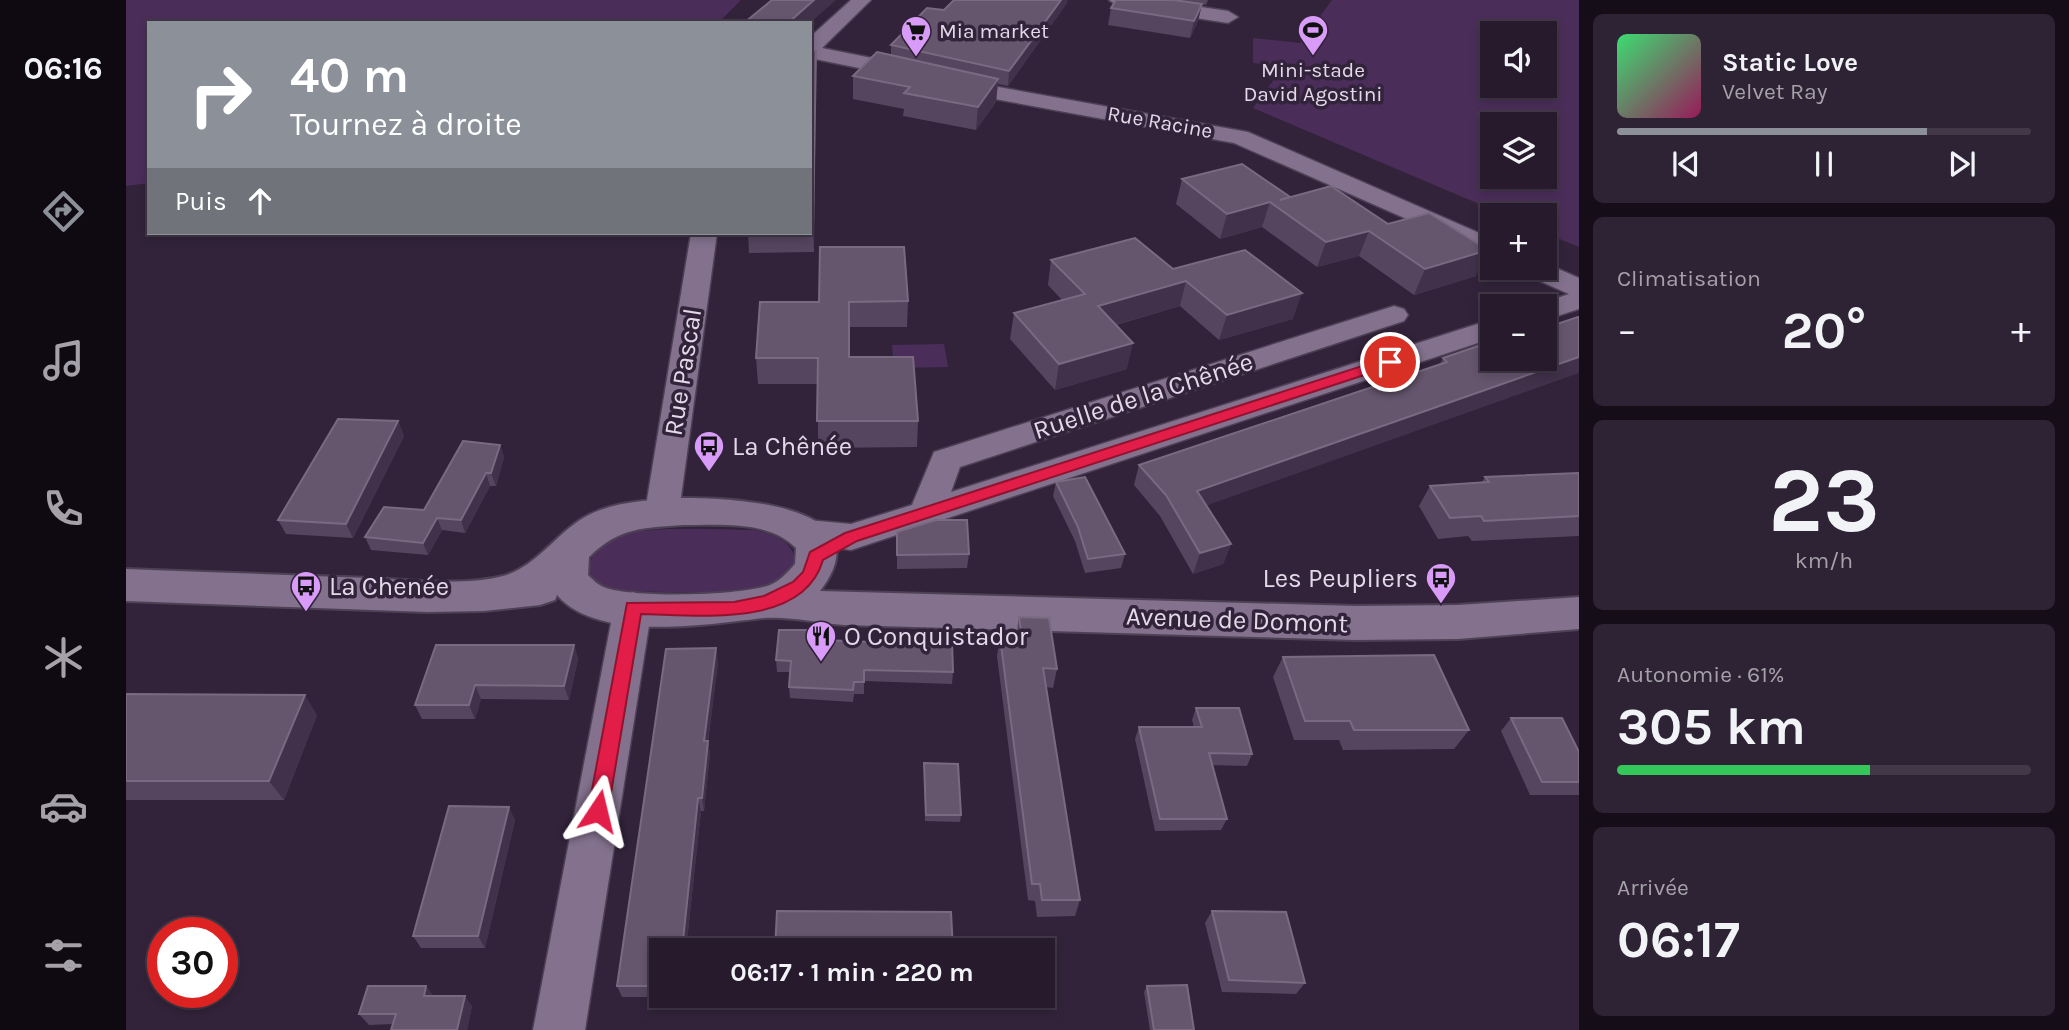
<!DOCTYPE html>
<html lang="fr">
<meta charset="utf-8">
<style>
:root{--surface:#261a2c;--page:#2e2334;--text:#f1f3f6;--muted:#a4a1a9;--line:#423848;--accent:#8c9099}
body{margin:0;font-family:Karla,sans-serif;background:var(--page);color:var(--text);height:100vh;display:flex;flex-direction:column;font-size:26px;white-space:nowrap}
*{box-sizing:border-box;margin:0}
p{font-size:23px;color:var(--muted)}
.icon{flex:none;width:38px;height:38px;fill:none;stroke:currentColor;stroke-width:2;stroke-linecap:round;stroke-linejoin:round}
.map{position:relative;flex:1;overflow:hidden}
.details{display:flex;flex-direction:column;gap:14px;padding:14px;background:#150e18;width:490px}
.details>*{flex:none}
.hud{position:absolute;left:21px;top:21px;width:665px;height:214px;border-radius:0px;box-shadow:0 4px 10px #0003,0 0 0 2px var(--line);background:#8c9099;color:#fff;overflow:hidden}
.controls{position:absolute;left:1354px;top:21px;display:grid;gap:14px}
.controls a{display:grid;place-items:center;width:77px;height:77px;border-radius:0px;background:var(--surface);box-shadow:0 4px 10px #0003,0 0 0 2px var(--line);font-size:35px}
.speed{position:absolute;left:21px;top:917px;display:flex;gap:14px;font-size:35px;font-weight:700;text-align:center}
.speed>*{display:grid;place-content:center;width:91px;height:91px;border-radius:50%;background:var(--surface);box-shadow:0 4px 10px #0003,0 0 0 2px var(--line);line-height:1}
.speed .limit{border:10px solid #d22;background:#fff;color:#111}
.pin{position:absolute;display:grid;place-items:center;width:60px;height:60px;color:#fff;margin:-30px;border:4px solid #fff;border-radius:50%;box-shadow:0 2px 7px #0007}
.me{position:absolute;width:77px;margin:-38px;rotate:10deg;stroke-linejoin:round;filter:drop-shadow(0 0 5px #0008)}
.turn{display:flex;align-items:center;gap:24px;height:147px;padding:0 28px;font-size:32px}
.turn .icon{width:91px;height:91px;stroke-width:2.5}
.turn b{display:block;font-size:49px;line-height:60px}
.then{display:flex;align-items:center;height:66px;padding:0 28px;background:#0003;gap:14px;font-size:26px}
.big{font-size:52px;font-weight:700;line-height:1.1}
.details .card{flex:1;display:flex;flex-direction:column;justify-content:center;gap:10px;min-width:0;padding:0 24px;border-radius:10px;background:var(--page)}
.details .dial{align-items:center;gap:0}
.dial b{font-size:91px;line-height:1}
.song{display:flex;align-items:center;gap:21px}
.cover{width:84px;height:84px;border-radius:10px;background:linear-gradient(135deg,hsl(140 70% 55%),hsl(330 70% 35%))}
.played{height:7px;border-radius:4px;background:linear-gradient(90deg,var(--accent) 75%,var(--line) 75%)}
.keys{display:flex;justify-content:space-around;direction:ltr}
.heat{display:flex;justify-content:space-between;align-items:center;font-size:38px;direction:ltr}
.charge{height:10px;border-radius:5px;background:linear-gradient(90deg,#34c759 61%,var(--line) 0)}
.trip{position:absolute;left:523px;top:938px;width:406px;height:70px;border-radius:0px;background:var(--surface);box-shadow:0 4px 10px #0003,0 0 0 2px var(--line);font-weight:700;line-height:70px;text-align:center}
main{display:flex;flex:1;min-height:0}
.tab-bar{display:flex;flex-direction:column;width:126px;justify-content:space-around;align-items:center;background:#0f0a12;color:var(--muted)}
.tab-bar .icon{width:49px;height:49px}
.tab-bar .on{color:var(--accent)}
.tab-bar b{font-size:32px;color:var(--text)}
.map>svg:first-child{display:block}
.green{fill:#4a2e59;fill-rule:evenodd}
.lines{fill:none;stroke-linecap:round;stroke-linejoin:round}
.minor-casing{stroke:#4e4155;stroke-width:3}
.secondary-casing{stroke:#4e4155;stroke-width:4}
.minor{fill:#83718d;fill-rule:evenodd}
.secondary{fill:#83718d;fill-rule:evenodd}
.wall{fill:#56455e}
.shaded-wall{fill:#41314a}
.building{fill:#65556d;stroke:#796a81;stroke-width:2}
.route{fill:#e11d48;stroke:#92132f;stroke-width:2}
.labels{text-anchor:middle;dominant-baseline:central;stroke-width:7;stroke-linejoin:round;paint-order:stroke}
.far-poi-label{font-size:21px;fill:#e3d9e9;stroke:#32233a;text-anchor:start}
.far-street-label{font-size:21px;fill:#e3d9e9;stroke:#32233a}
.street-label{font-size:26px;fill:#e3d9e9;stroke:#32233a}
.poi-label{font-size:26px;fill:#e3d9e9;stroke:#32233a;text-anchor:start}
</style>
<main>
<nav class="tab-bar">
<b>06:16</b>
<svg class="icon on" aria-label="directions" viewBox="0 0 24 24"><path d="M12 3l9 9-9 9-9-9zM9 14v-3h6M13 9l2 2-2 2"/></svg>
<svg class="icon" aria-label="music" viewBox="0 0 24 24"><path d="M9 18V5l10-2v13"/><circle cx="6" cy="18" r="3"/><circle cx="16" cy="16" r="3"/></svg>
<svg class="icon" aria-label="phone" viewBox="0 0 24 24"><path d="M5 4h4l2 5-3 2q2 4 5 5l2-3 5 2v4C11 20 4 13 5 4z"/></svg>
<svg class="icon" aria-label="climate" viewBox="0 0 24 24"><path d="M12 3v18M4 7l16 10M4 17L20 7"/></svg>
<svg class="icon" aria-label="car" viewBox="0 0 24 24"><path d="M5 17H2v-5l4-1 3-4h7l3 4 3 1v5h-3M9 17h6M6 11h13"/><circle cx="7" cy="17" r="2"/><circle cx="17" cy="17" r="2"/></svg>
<svg class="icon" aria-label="filters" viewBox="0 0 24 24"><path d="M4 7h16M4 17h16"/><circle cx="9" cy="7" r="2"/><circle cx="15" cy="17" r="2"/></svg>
</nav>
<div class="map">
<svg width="1453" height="1030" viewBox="0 0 1453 1030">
<rect width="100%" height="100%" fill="#32233a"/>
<g class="green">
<path d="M0,0H615L592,23H23V183L0,186Z"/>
<path d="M1206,0H1453V247L1419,233V215H1379L1127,108L1157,67L1127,63V38L1174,43ZM1419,33V86H1367V33ZM1419,124V177H1367V124Z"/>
<path d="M818,344L822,367L768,368L766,345Z"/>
<path d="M627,530C686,539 677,582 626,592C613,595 597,593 583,592C554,592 525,592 496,591C481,588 470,584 462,571C465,559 468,550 477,543C501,523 593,530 627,530Z"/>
</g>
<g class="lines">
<g class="minor-casing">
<g id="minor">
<path d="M725,0H745L696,48L786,66L839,81L1122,132L1367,239V257L1108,143L836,93L782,78L684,58V37Z"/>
<path d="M983,0H1029L1102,11L1112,17L1102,23L992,6Z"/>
<path d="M565,233H591L553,512L548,521L536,525L524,521L519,512Z"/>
<path d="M1419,263L1453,278V309L1419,320V306H1408L1443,294L1398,274L1394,268H1419Z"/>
<path d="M1268,306L1278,309L1282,315L1278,321L834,467L825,492L1367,319V338L725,550L669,542L664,533L669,524L682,520L725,524L786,505L808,452Z"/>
<path d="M507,592L520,597L526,607L459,1030H407L488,607L494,597Z"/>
</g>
</g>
<g class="secondary-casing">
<path id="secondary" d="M557,498C606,498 761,504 694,591L1230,606L1332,605L1453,597V629L1332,639L1230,640L718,625C693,623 663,616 638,618C583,624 472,643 431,595L429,600L414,605L358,611L301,612L0,601V569C82,572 163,575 245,578C285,580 339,586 377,576C409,567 428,537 454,520C483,501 524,500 557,498ZM557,525C593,525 643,520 670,548L669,564C662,572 654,581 644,585C614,596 510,598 480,588C473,586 467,580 462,575L463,557C493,527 518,528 557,525Z"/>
</g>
<use href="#minor" class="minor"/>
<use href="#secondary" class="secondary"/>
</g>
<g class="wall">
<path d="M990,0H1082L1080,5L1076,4L1072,21L1064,38L982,25L985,8Z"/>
<path d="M941,3L882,86L872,84L870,102L850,130L777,116L778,109L727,99V76L765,55V45L818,10Z"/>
<path d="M684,50L690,51V71L688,252L623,253L622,233H684Z"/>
<path d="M1056,179L1262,224L1350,276L1288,295L1233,256L1191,267L1136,227L1094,239L1050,204Z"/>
<path d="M925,260L1047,269L1167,319L1093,340L1054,306L990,325L1001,369L929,390L884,339L888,313L936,300L922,285Z"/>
<path d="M782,301L781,327H723V357L792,421L791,447L692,448V384H632L630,358L634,302Z"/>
<path d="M1367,341L1080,506L1105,544L1097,564L1067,574L1034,516L1008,485L1013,465L1314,364L1317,358Z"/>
<path d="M272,421L278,436L227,538L160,534L152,520Z"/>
<path d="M374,445L378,457L370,486H364L339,533L316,530L302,555L245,550L239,537L298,510Z"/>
<path d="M1453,473V536L1346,541L1342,536L1312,539L1293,506L1304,486L1356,482L1359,477Z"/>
<path d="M930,482L999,554L995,568L959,573L949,541L927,496Z"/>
<path d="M771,532L843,554L841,568L771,569Z"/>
<path d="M893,617L931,669L927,688L920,687L954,900L949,916L911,917L909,901L902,900L871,656L874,637H890Z"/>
<path d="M696,640L774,643L819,642L827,672L826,684L738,681V694H728L727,702L664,698L663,687L664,672H651L650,660Z"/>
<path d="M448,645L452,659L443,700L355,699L349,719H296L289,705Z"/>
<path d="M1157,657L1343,730L1328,749L1217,750L1213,740H1168L1147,677Z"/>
<path d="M592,662L582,742L584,754L578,811H575L560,950H536V996H555V997H496L491,986Z"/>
<path d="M0,694L191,715L158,800H0Z"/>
<path d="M1070,708L1126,754L1121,766L1086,765L1101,819L1095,830L1029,831L1009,739L1013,727H1068L1066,720Z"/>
<path d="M1385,718L1453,752V795H1404L1375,731Z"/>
<path d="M798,763L835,815L834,822L799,821Z"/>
<path d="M389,820L359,948H295L287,936Z"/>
<path d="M1086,911L1179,983L1170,994L1096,992L1079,923Z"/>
<path d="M300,986L307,996L346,1006L341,1030H265L267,1024L243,1025L233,1014Z"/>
<path d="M1021,986L1068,1030H1024L1018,992Z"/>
<path d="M648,996H688V1000H649Z"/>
<rect x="781" y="996" width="47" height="4"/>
</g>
<g class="shaded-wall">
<path d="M688,0H710L684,23H662Z"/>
<path d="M935,0H942L941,3L882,86L883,71Z"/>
<path d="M1076,4L1072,21L1064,38L1068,21Z"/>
<path d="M690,51V71L688,252L687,230Z"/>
<path d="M872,79L870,102L850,130L852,107Z"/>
<path d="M1144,202L1136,227L1094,239L1101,214Z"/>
<path d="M1243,231L1233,256L1191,267L1200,242Z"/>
<path d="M1362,250L1350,276L1288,295L1299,269Z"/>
<path d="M1060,281L1054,306L967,331L972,306Z"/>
<path d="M1176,293L1167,319L1093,340L1101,315Z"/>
<path d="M1007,343L1001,369L929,390L933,364Z"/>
<path d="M1453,357V373L1065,511L1071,491Z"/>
<path d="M272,421L278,436L227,538L220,524Z"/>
<path d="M374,445L378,457L370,486L365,473Z"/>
<path d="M360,473L364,486L339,533L335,520Z"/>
<path d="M311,518L316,530L302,555L297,543Z"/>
<path d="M1105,544L1097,564L1067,574L1074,553Z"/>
<path d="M448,645L452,659L443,700L438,686Z"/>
<path d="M590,648L592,662L582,742L584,754L578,811L576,798L578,741Z"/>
<path d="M349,685L355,699L349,719L343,705Z"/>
<path d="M179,695L191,715L158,800L143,781Z"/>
<path d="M572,798L575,811L560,950H556Z"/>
<path d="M383,807L389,820L359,948L352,936Z"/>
<path d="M300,986L307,996H298Z"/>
<path d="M339,996L346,1006L341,1030H331Z"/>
</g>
<g class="building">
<path d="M646,0H688L662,23H618Z"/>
<path d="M828,0H935L883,71L765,45L801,8L818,10Z"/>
<path d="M990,0H1048L1076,4L1068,21L985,8Z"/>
<path d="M684,50L690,51L687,230H684Z"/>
<path d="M751,52L872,79L852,107L778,93L784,87L727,76Z"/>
<path d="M1116,164L1164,197L1154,200L1205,186L1262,224L1303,213L1362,250L1299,269L1243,231L1200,242L1144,202L1101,214L1056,179Z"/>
<path d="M1009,238L1047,269L1119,250L1176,293L1101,315L1060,281L972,306L1007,343L933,364L888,313L959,294L925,260Z"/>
<path d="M694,247H778L782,301L723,302V357H787L792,421H691L692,358H630L634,302H693Z"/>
<path d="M1452,317H1453V357L1071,491L1105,544L1074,553L1040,495L1013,465L1321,362L1317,358L1367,341V359H1419V328Z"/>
<path d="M212,419L272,421L220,524L152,520Z"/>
<path d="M337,441L374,445L365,473H360L335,520L311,518L297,543L239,537L258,507L298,510Z"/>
<path d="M1453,473V516L1358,521L1355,516L1324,518L1304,486L1363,482L1359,477Z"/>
<path d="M959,477L999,554L962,559L952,527L930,482Z"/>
<path d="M810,520H841L843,554L771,555V532Z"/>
<path d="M893,617L923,618L931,669L917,668L954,900H916L914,884H906L874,637H896Z"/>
<path d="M653,630H696V640L774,643V637L819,639V642H826L827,672L738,670V682H728L727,690L663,687L665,661L650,660Z"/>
<path d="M310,645H448L438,686L349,685L343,705H289Z"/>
<path d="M590,648L578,741H582L576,798H572L556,950H536V986H491L540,649Z"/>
<path d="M1308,655L1343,730H1228L1224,721H1179L1157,657Z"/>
<path d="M0,694L179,695L143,781H0Z"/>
<path d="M1070,708H1113L1126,754L1083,753L1101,819H1034L1013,727H1076Z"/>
<path d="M1385,718H1436L1453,752V782H1416Z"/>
<path d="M798,763L832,764L835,815H800Z"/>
<path d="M323,806L383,807L352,936H287Z"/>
<path d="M651,911L825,912L827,950H649Z"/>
<path d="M1086,911L1160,912L1179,983L1103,980Z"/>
<path d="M1061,985L1068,1030H1028L1021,986Z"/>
<path d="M242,986H300L298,996H339L331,1030H265L270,1014H233Z"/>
</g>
<path class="route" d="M1264,357L1269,359V365L731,541L697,560C677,629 571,615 515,614L482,811L479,818L472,821L465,818L462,811L501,603L608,602L638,596L667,582L677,572L684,552L719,533Z"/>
<defs>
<g id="stadium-pin" transform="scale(1.575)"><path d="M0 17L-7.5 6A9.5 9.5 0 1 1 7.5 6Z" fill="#d89bf8" stroke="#32233a"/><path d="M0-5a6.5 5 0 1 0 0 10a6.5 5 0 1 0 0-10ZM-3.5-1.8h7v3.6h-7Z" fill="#111"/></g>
<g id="supermarket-pin" transform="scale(1.575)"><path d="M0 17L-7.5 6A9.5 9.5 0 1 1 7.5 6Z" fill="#d89bf8" stroke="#32233a"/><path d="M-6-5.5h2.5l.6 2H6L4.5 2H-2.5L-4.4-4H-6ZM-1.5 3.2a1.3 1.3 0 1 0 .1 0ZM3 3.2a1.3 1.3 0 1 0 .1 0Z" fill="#111"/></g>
<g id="bus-pin" transform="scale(1.575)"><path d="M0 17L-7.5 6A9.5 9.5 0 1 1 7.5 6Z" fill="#d89bf8" stroke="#32233a"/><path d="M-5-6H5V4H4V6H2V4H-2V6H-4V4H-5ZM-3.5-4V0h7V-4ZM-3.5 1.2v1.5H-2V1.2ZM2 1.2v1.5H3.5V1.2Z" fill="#111"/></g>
<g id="restaurant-pin" transform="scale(1.575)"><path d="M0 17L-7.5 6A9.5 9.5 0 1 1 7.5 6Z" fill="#d89bf8" stroke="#32233a"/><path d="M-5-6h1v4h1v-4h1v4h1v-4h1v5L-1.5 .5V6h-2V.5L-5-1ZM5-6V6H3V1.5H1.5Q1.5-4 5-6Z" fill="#111"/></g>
</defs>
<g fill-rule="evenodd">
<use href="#stadium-pin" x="1187" y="30"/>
<use href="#supermarket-pin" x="790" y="31"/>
<use href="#bus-pin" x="583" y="446"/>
<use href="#bus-pin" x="1315" y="578"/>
<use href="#bus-pin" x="180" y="586"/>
<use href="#restaurant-pin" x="695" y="636"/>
</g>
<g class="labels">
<g class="far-poi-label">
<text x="813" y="31">Mia market</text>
<text x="1187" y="70" text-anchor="middle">Mini-stade<tspan x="1187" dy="24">David Agostini</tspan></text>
</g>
<g class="far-street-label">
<text transform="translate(1034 122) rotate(10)">Rue Racine</text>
</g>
<g class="street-label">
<text transform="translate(557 372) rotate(-81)">Rue Pascal</text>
<text transform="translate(1017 396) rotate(-18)">Ruelle de la Chênée</text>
<text transform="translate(1111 620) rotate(2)">Avenue de Domont</text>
</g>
<g class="poi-label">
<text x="606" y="446">La Chênée</text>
<text x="1292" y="578" text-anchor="end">Les Peupliers</text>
<text x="203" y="586">La Chenée</text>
<text x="718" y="636">O Conquistador</text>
</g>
</g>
</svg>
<div class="controls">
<a><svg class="icon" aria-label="sound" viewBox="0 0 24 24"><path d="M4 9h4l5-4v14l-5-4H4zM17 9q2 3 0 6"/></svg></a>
<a><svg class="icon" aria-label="layers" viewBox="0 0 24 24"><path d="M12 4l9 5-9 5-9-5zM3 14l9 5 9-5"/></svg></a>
<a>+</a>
<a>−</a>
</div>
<div class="speed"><div class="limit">30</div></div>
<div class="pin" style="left:1264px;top:362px;background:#d93025"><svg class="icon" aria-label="arrive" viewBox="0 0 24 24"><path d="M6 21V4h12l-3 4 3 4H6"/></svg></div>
<svg class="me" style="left:472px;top:811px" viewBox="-20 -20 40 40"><path d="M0-17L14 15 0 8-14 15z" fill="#e11d48" stroke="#fff" stroke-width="4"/></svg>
<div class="trip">06:17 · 1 min · 220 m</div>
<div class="hud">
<div class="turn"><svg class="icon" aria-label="right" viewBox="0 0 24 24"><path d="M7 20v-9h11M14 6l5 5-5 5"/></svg><div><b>40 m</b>Tournez à droite</div></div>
<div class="then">Puis<svg class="icon" aria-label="ahead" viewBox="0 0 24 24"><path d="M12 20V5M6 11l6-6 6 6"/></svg></div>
</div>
</div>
<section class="details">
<div class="card">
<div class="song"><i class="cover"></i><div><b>Static Love</b><p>Velvet Ray</p></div></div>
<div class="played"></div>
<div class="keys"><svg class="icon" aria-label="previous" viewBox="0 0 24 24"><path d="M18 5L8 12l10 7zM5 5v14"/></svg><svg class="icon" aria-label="pause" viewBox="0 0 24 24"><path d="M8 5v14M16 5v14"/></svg><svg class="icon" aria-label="next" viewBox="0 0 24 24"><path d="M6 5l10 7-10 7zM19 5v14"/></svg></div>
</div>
<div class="card"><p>Climatisation</p>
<div class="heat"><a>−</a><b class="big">20°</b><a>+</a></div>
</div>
<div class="card dial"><b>23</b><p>km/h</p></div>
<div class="card"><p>Autonomie · 61%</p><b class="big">305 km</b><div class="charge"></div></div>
<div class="card"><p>Arrivée</p><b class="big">06:17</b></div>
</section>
</main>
